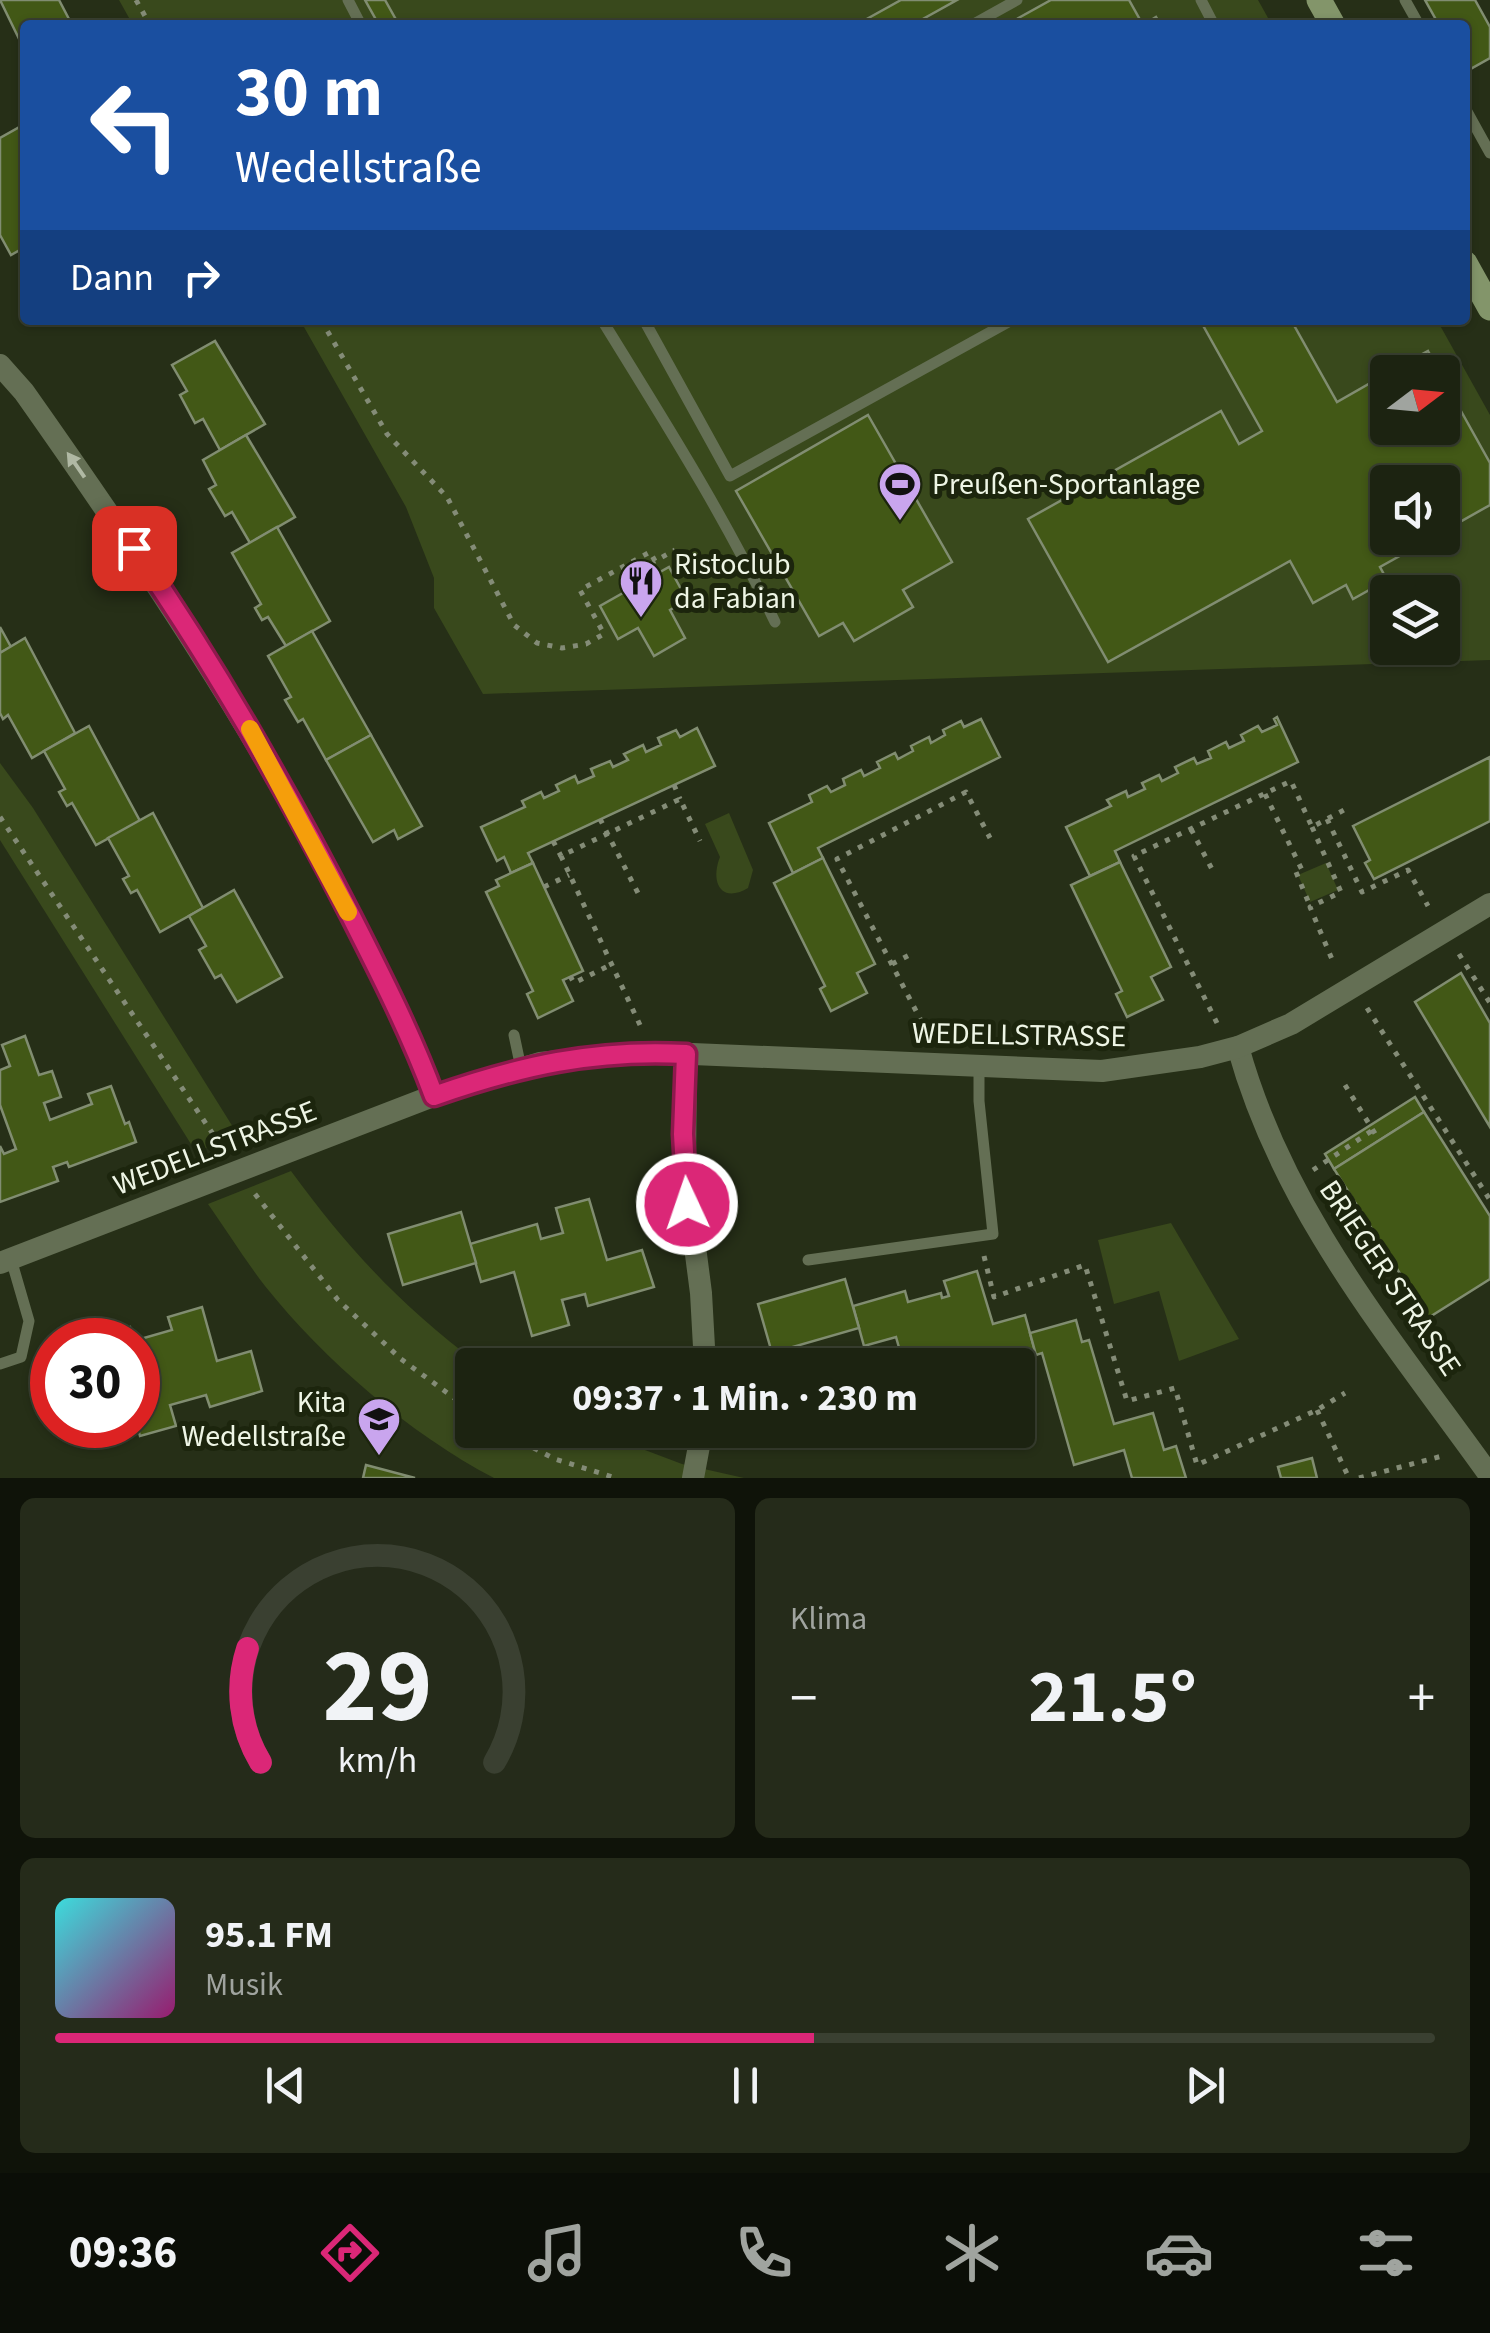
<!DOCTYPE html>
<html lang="de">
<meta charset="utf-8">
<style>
:root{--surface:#1c2311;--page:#252b1a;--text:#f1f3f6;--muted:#a0a49f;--line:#3a4031;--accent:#db2777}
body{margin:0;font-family:"Source Sans 3",sans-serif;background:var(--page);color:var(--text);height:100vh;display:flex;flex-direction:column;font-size:38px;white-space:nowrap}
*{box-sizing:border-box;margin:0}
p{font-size:32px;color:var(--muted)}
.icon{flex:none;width:55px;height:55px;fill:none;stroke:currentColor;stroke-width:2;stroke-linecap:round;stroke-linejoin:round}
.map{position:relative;height:1478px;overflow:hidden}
.drawer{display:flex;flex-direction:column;gap:20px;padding:20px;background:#0f1309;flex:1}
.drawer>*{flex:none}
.guide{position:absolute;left:20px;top:20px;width:1450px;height:305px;border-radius:10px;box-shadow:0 2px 8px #0004,0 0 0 2px var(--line);background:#1a4fa0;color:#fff;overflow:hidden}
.needle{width:65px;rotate:74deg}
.fabs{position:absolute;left:1370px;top:355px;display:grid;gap:20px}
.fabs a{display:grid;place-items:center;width:90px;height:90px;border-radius:10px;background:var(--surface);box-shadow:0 2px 8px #0004,0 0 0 2px var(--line);font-size:50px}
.speed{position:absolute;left:30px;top:1318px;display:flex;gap:20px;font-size:50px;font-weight:700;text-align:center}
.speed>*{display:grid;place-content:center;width:130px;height:130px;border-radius:50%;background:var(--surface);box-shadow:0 2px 8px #0004,0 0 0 2px var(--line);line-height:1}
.speed .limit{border:15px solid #d22;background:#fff;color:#111}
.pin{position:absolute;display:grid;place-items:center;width:85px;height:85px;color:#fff;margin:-42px;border-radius:20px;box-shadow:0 5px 15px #0006}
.me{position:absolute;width:110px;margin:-55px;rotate:357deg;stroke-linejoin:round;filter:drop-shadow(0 0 8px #0008)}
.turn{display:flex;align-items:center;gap:35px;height:210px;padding:0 50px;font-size:45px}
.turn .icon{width:130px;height:130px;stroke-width:2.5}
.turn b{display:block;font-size:70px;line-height:85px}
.then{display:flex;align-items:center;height:95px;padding:0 50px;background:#0003;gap:20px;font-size:38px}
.big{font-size:75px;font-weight:700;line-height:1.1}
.drawer .widget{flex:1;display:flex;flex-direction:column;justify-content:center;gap:15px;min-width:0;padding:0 35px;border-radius:15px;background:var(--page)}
.drawer .dial{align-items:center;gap:0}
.dial svg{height:260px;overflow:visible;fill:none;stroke:var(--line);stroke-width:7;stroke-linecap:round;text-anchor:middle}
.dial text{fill:var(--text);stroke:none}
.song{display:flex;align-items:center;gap:30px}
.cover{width:120px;height:120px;border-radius:15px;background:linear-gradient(135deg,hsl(180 70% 55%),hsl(320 70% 35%))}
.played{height:10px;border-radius:5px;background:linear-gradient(90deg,var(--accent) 55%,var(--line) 55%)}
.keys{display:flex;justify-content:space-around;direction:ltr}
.heat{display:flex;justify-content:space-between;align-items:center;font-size:55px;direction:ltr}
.drawer .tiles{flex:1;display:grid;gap:20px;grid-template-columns:1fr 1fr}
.widget:last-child{grid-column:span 2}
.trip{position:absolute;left:455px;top:1348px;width:580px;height:100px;border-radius:10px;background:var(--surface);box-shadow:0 2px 8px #0004,0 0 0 2px var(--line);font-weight:700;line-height:100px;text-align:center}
.menu{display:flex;height:160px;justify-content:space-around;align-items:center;background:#0b0e07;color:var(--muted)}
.menu .icon{width:70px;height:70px}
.menu .selected{color:var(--accent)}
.menu b{font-size:45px;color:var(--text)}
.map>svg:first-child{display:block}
.green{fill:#39491c;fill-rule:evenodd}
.building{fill:#425816;stroke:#818d71;stroke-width:2.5}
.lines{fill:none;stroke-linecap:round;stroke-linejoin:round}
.path{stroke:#848c77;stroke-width:5;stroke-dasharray:5 8;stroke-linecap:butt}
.service{stroke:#646f54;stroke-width:11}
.minor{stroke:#646f54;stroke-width:22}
.secondary{stroke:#83956a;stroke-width:25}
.oneway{fill:#b0b9a4}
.route-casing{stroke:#8e194d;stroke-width:25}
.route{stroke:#db2777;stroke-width:18}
.slow{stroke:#f59e0b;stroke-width:18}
.labels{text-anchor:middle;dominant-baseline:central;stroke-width:10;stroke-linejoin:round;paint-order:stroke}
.poi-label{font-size:30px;fill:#eef5e5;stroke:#1c250d;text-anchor:start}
.street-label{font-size:30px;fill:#eef5e5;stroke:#1c250d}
</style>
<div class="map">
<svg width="1490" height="1478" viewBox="0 0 1490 1478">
<rect width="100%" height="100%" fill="#262f17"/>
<g class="green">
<path d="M119,0H1258L1272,25H133Z"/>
<path d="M300,320H1437L1490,415V660L483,694L434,608V578L406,507ZM1388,372H1442V428H1388ZM1388,482H1442V538H1388ZM1388,592H1442V648H1388Z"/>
<path d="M0,763L33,808L238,1135L196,1152L0,840Z"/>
<path d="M729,813L753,870L748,888C721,904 710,882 720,857L705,824Z"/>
<path d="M1326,863L1338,890L1310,902L1298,875Z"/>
<path d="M291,1171C349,1250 401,1306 480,1365H472V1430H592L682,1464L744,1478H494C410,1434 324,1360 265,1286C245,1260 227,1231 208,1204Z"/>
<path d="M1171,1223L1239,1339L1179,1361L1159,1291L1114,1304L1098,1240Z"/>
</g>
<g class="building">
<path d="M0,0H59L70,21L64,25H25L23,47Z"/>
<path d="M365,0H385L399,25H379Z"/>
<path d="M901,0H957L912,25H856Z"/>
<path d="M1051,0H1129L1143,25L1156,17L1161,25H1006Z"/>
<path d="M1425,0H1475L1490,27V58L1465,72V25H1439Z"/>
<path d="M25,124V247L11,255L0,235V138Z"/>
<path d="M1200,320H1291L1337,402L1388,373V428H1442V377L1490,463V505L1442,532V482H1388V538H1432L1380,567L1387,580L1353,599L1346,585L1313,603L1290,561L1108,662L1028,519L1221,411L1239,444L1262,431Z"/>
<path d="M215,341L265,424L220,450L203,419L195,423L180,395L187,391L172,365Z"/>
<path d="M1428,351L1440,372H1389Z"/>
<path d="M868,415L952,562L903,590L913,607L854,641L843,623L819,636L736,491Z"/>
<path d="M246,435L295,517L250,543L232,512L225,516L209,489L216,485L203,460Z"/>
<path d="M277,527L330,621L286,646L268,617L262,620L255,608L261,604L232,553Z"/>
<path d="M669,567L687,600L670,610L685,638L654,656L638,628L618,639L600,606Z"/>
<path d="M0,627L11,647L0,653Z"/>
<path d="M312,631L371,735L326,760L303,719L298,722L285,700L291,697L268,656Z"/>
<path d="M25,638L75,733L32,758L8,715L3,719L0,713V653Z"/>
<path d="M1277,717L1298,762L1115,851L1120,862L1090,876L1066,827L1111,806L1107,800L1126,791L1128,797L1145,789L1142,783L1159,775L1162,781L1178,773L1175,767L1194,758L1197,764L1211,758L1208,751L1226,742L1229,748L1244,741L1241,735L1258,726L1262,732L1277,725L1274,719Z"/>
<path d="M981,719L1000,757L818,848L823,858L793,873L769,823L812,802L809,795L827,786L831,792L845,785L843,779L861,770L864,776L880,768L877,762L895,753L898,759L913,751L911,746L929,737L931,743L945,735L943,730L961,721L964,727Z"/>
<path d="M89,726L140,821L96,845L72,803L67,806L59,792L65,789L44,751Z"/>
<path d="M697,728L715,766L528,853L533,863L511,873L504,857L497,861L481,827L525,807L522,801L541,792L544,798L559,791L556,785L575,776L578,783L594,776L591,769L610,761L613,767L628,760L624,754L643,745L646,752L661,745L658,738L676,730L680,737Z"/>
<path d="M371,735L422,826L398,839L394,830L373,842L326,760Z"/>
<path d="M1490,757V821L1374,879L1365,863L1370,860L1353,826Z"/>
<path d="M153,813L203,908L160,932L137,890L131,893L123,879L129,876L108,838Z"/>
<path d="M823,858L875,964L857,973L867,993L831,1011L820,989L825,986L774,883Z"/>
<path d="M1120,862L1171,967L1151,977L1163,1000L1127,1017L1116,994L1122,991L1071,885Z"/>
<path d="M533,863L583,971L563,980L573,1001L538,1018L527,994L533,991L486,892L499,886L496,880Z"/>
<path d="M234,890L282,977L237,1002L221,975L215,978L199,950L206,946L189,916Z"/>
<path d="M1461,973L1490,1023V1127L1415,1002Z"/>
<path d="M25,1036L39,1075L52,1071L61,1097L44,1103L50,1120L92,1104L88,1094L111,1086L125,1124L129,1122L136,1142L69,1167L67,1162L53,1167L58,1181L0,1202V1146L4,1154L16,1149L0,1105V1070L10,1066L2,1045Z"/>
<path d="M1415,1097L1424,1112L1334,1169L1325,1154Z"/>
<path d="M1424,1112L1490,1216V1279L1428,1318L1334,1169Z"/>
<path d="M589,1199L607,1260L642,1250L654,1287L588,1306L585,1294L562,1300L569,1325L532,1336L514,1272L481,1282L470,1244L537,1224L541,1239L563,1233L556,1208Z"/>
<path d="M461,1212L476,1263L403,1285L388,1234Z"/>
<path d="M977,1271L993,1324L1025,1315L1036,1355L1002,1365H983L981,1358L958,1365H904L896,1337L864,1346L853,1306L905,1291L908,1302L941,1293L942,1298L949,1296L944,1281Z"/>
<path d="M845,1279L859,1328L772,1353L758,1304Z"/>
<path d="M202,1307L217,1361L251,1351L262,1391L210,1407L206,1395L170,1405L176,1426L140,1436L137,1425V1340L172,1330L168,1317Z"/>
<path d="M1076,1320L1082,1342L1089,1340L1114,1424L1153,1413L1164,1450L1176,1446L1186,1478H1132L1124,1450L1074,1465L1042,1353L1036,1355L1030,1333Z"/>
<path d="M130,1327L133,1340H85Z"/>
<path d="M1312,1458L1317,1478H1281L1278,1467Z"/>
<path d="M366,1465L415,1478H363Z"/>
</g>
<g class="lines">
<g class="path">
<path d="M136,0L150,25"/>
<path d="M321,320L387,434L447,497L514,625L537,643L562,648L586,644L604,634L580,590L650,552L655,561L675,550"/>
<path d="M674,785L680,799"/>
<path d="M1265,794L1302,870L1296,872L1310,906"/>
<path d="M0,817L223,1149"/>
<path d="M600,819L640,897"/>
<path d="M1327,819L1362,892L1408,870L1428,906"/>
<path d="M1312,827L1341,892L1310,907L1334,964"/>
<path d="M1191,829L1214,873"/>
<path d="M553,841L561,856"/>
<path d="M544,887L569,875"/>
<path d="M1459,954L1490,1003"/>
<path d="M892,964L915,952"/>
<path d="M570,976L574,983L612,964"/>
<path d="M1367,1008L1490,1200"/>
<path d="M1217,1023L1134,856L1291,781L1312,827L1344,810"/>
<path d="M640,1025L561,856L680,799L700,841"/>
<path d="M928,1034L837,859L966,792L990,838"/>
<path d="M1345,1085L1379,1140"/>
<path d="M1313,1170L1373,1130"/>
<path d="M255,1194L338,1300L401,1359L472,1411"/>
<path d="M984,1256L994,1297L1085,1265L1127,1401L1175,1388L1197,1465L1317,1410L1345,1393"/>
<path d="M1317,1410L1349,1478"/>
<path d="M499,1430L555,1459L616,1478"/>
<path d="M1359,1478L1446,1455"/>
</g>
<g class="service">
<path d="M348,0L361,25"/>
<path d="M1201,0L1214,25"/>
<path d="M1405,0L1419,25"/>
<path d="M972,25L1017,0"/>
<path d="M1465,108L1490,153"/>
<path d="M602,320C663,419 725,516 775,622"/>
<path d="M644,320L730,476L1012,320"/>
<path d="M514,1035L521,1068"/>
<path d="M808,1260L993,1234L979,1101V1066"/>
<path d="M0,1364L21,1357L29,1321L11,1259"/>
</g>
<g class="minor">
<path d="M0,365L24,392C144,562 257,730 351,916C381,975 411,1034 433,1096"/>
<path d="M1238,1047C1284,1213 1392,1339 1490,1476"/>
<path d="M686,1054L685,1170L701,1293L705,1365"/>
<path d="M0,1263L433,1096L540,1063L645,1052L1102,1071L1200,1057L1238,1047L1291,1024L1490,904"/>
<path d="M693,1478L702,1430"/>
</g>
<g class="secondary">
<path d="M1319,0L1333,25"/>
<path d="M1465,263L1490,308"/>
</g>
</g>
<defs><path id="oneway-solid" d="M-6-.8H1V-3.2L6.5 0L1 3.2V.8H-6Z" transform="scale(2.5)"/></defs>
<use class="oneway" href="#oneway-solid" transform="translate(76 465) rotate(-125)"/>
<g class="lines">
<g class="route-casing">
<path id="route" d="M134,548C215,665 286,789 351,916C381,975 411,1034 434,1096C520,1066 594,1049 686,1054L683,1134L687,1204"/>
</g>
<use href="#route" class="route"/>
<path class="slow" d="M250,729L348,912"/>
</g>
<defs>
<g id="stadium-pin" transform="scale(2.25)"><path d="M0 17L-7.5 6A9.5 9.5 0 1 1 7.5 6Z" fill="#c9a5ee" stroke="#1c250d"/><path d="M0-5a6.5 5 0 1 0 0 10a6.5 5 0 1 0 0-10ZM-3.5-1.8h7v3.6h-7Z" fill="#111"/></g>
<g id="restaurant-pin" transform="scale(2.25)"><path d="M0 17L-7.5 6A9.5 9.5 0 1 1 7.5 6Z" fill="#c9a5ee" stroke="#1c250d"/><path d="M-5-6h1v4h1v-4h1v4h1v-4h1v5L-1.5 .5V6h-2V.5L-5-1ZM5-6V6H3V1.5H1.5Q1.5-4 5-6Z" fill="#111"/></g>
<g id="school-pin" transform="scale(2.25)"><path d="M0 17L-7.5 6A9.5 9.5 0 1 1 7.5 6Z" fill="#c9a5ee" stroke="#1c250d"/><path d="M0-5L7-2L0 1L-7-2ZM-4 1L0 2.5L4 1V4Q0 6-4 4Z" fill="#111"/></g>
</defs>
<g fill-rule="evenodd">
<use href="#stadium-pin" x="900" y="484"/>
<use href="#restaurant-pin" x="641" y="581"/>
<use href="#school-pin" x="379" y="1419"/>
</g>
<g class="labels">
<g class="poi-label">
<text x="932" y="484">Preußen-Sportanlage</text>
<text x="674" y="564">Ristoclub<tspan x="674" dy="34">da Fabian</tspan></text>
<text x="346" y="1402" text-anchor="end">Kita<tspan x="346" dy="34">Wedellstraße</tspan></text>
</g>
<g class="street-label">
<text transform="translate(1019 1035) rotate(1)">WEDELLSTRASSE</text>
<text transform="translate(215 1148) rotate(-21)">WEDELLSTRASSE</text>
<text transform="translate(1390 1278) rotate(56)">BRIEGER STRASSE</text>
</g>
</g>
</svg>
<div class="fabs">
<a><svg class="needle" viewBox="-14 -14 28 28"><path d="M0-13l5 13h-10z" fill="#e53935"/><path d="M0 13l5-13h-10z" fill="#a0a49f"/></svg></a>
<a><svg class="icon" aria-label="sound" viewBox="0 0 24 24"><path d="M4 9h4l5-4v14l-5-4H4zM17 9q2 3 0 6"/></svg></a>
<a><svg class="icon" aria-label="layers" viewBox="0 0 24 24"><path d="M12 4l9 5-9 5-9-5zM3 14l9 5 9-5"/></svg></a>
</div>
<div class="speed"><div class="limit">30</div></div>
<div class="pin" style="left:134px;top:548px;background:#d93025"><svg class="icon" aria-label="arrive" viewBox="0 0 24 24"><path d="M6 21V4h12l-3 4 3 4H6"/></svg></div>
<svg class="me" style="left:687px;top:1204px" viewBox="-20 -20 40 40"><circle r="17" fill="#db2777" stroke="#fff" stroke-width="3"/><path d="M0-11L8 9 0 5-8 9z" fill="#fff"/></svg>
<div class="trip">09:37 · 1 Min. · 230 m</div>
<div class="guide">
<div class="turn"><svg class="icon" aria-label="left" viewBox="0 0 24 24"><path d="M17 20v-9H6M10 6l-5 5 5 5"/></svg><div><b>30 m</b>Wedellstraße</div></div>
<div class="then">Dann<svg class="icon" aria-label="right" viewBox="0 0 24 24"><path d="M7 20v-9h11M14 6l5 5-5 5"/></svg></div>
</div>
</div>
<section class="drawer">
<div class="tiles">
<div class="widget dial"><svg viewBox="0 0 100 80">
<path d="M14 69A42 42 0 1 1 86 69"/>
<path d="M14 69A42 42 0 0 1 10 34" stroke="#db2777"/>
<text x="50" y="56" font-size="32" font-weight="700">29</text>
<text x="50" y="72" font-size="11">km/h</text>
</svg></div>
<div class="widget"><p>Klima</p>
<div class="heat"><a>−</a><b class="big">21.5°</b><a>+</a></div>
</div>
<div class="widget">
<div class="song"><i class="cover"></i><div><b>95.1 FM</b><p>Musik</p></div></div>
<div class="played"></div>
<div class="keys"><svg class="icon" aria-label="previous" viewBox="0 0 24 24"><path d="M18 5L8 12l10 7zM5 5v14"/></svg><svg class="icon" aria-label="pause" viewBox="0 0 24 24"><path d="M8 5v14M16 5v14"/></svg><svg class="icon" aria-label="next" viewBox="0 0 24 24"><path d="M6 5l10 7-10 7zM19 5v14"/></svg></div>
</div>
</div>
</section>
<nav class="menu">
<b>09:36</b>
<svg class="icon selected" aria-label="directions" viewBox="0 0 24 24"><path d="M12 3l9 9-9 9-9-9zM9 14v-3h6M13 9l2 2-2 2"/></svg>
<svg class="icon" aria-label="music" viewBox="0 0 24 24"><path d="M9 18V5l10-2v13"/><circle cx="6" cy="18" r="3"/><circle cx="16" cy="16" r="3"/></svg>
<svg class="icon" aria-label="phone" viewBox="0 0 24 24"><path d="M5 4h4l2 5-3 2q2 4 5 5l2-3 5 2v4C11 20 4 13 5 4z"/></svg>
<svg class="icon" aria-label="climate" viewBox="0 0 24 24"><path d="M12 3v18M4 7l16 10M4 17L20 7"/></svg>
<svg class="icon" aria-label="car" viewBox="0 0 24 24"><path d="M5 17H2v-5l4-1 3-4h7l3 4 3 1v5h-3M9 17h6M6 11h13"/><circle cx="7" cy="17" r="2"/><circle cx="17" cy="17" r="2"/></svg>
<svg class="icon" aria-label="filters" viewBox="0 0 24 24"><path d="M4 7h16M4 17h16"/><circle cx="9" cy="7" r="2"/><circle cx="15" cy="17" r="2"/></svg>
</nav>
